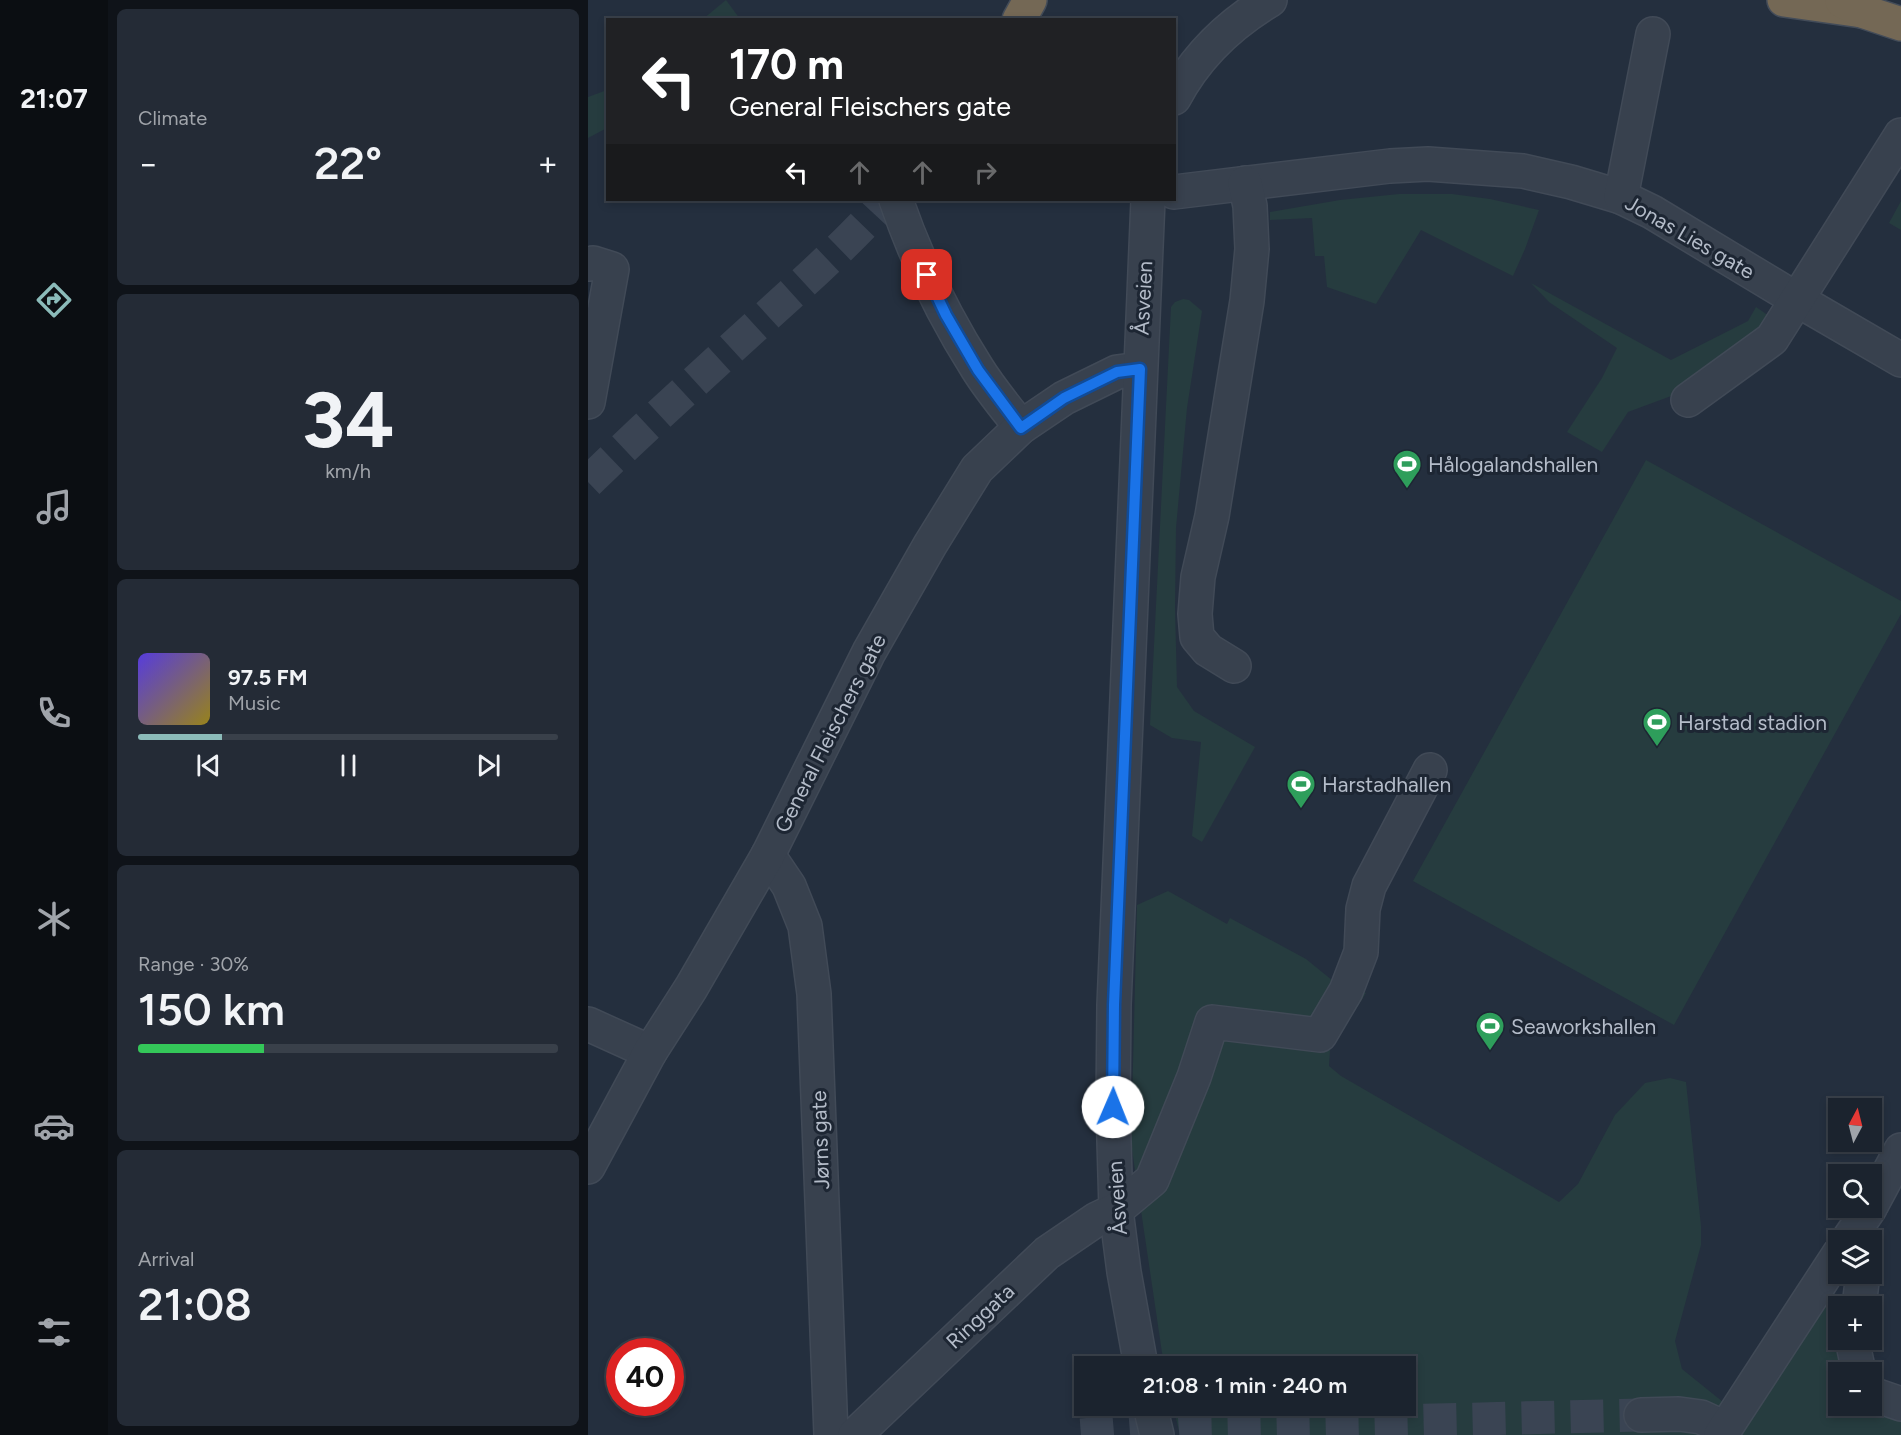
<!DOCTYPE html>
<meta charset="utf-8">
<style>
:root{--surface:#1b232e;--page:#242b36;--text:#f1f3f6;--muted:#a0a4aa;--line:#39404a;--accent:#8bbbb9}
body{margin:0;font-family:Figtree,sans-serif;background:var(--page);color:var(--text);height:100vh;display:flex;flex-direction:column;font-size:22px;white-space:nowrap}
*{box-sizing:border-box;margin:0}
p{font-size:20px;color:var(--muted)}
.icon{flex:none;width:33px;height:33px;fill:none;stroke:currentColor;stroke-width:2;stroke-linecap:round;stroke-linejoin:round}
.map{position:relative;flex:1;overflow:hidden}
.sheet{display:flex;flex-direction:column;gap:9px;padding:9px;background:#0f1319;width:480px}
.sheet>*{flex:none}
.banner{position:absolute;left:18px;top:18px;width:570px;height:183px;border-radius:0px;box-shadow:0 3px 9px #0003,0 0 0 2px var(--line);background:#202124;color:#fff;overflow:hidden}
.needle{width:39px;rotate:7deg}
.tools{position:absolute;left:1240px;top:1098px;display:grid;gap:12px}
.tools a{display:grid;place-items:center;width:54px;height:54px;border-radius:0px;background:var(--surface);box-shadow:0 3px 9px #0003,0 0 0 2px var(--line);font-size:30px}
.speed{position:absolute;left:18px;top:1338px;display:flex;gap:12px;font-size:30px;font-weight:700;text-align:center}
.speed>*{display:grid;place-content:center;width:78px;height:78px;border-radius:50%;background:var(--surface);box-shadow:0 3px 9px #0003,0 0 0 2px var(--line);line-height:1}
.speed .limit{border:9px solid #d22;background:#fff;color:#111}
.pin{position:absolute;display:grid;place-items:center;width:51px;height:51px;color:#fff;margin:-26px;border-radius:12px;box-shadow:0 3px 9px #0006}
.me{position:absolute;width:66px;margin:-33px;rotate:1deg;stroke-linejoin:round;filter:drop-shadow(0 0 4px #0008)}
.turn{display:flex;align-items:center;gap:21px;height:126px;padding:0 24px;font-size:27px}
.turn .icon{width:78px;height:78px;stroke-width:2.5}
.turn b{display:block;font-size:42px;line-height:51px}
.lanes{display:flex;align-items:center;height:57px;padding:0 24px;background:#0003;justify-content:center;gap:30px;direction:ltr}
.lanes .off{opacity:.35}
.big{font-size:45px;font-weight:600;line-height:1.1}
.sheet .widget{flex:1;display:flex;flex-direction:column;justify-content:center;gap:9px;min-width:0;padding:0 21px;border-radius:9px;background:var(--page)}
.sheet .dial{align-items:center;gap:0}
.dial b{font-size:78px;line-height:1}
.song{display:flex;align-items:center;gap:18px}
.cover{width:72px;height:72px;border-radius:9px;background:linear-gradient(135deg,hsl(250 70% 55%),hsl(50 70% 35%))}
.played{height:6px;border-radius:3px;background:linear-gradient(90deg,var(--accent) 20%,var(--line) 20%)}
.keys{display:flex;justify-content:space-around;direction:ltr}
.heat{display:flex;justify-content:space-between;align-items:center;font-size:33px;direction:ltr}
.charge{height:9px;border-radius:4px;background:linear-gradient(90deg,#34c759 30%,var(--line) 0)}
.trip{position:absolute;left:486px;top:1356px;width:342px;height:60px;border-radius:0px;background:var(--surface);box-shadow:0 3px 9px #0003,0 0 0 2px var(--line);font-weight:600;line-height:60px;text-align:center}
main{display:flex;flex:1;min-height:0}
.dock{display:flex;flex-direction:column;width:108px;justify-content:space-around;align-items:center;background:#0b0e12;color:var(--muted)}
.dock .icon{width:42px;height:42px}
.dock .selected{color:var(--accent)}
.dock b{font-size:27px;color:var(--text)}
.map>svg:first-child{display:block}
.green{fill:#263c3f}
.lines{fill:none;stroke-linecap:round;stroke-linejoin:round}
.minor-tunnel{stroke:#3a4453;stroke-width:33;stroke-dasharray:33 16;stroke-linecap:butt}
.highway-tunnel{stroke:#3a4453;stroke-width:33;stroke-dasharray:33 16;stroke-linecap:butt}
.minor-casing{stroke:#414a57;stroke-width:36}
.highway-casing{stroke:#434c59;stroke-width:36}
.minor{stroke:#38414e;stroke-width:33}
.highway{stroke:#746855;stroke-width:33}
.route-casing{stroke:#114b97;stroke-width:15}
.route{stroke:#1a73e8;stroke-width:10}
.labels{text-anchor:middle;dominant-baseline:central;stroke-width:6;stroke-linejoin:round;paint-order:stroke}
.street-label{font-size:21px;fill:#b4bcc9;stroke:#1d2633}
.poi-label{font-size:21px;fill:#b4bcc9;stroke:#1d2633;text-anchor:start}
</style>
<main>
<nav class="dock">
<b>21:07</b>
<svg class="icon selected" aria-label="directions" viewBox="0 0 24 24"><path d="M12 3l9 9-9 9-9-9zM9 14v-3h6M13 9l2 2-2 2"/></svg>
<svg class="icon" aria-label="music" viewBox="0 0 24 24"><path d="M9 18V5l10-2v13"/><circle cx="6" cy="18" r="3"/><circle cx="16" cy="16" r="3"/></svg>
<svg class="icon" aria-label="phone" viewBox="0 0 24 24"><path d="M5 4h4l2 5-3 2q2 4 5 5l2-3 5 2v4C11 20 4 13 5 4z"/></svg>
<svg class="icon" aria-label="climate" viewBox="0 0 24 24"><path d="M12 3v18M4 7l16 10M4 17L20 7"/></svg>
<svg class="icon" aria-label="car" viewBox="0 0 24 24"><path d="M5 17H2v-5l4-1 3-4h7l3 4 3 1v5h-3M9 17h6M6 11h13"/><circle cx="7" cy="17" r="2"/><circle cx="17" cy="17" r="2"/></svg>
<svg class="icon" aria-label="filters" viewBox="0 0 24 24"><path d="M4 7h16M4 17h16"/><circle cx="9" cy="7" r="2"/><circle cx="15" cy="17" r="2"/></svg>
</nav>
<section class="sheet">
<div class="widget"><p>Climate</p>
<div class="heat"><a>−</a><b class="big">22°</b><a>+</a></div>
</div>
<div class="widget dial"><b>34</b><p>km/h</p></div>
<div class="widget">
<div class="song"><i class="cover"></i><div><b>97.5 FM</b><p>Music</p></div></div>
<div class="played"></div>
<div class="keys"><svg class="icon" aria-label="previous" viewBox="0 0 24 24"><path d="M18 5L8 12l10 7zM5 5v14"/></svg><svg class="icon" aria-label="pause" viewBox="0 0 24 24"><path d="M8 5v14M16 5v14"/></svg><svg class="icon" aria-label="next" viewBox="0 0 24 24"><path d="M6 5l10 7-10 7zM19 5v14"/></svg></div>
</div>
<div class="widget"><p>Range · 30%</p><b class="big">150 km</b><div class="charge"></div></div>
<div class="widget"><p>Arrival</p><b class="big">21:08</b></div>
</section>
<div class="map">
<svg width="1313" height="1435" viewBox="0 0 1313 1435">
<rect width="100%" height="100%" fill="#242f3e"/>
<g class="green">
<path d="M138,0L152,19H115Z"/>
<path d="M19,90V128L0,138V97Z"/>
<path d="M811,194H864L902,199L951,210L937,249L925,276L833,230L788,304L739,287L736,256H727L724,218L682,220V212L752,200Z"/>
<path d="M1313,201V230L1301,223Z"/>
<path d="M943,283L1083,360L1160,321L1168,307L1181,316L1186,323L1094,392L1040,412L1014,452L979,432L1014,378L1029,348L961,302Z"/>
<path d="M595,299L601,300L614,311L599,408L588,528L587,607L589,687L606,711L667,747L614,842L604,836L613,742L584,738L562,725L583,307L587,302Z"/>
<path d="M1058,460L1313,601V614L1086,1025L825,881Z"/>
<path d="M580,891L639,924L642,918L718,959L750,985L778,993L742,1050L741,1066L753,1076L971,1202L990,1184L1027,1115L1057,1083L1082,1078L1098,1082L1113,1226V1245L1087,1341L1094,1369L1135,1402L1239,1294L1260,1300L1259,1306H1251V1340L1260,1372H1251V1406H1284L1313,1416V1435H592L585,1406H818V1366H576L543,1143L549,905Z"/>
</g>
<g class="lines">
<path class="minor-tunnel" d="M493,1435L605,1426L1053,1415"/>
<path class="highway-tunnel" d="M0,482C56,428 113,376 171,323C214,284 259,244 298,200"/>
<g class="minor-casing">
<g id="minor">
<path d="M586,98C608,56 642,24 682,0"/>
<path d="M586,192L802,166L840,164L935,171L983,182L1033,197L1064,212L1208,299L1313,360"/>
<path d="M1033,197L1065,34"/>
<path d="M308,200C328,258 356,316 389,368C402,389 418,408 433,427"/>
<path d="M0,264L5,263L24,269L0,402"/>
<path d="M1100,400L1184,339L1313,135"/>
<path d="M646,666L620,650L609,637L607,614L610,577L624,516L659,301L664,249L662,206L657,183"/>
<path d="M180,855L201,886L217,926L226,994L243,1435"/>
<path d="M0,1024L62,1052"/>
<path d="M0,1167L62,1052L103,988L180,855L281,652L342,545L389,469L433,427L476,398L529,372L552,369"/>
<path d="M1284,1204L1313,1150"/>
<path d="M1260,1240L1282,1208"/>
<path d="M1271,1306L1275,1274"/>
<path d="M1267,1340L1266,1349L1271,1372"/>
<path d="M553,1366L536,1272L528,1210L525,1107L526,1005L560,200"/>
<path d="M1284,1394L1313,1404"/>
<path d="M562,1406L569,1435"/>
<path d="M1053,1415L1091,1414L1113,1417L1137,1428"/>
<path d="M267,1435L459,1253L509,1219L528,1210L564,1180L606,1077L624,1022L732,1035L758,991L773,952L775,909L781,886L842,770"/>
<path d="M1133,1435L1251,1254"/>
</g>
</g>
<g class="highway-casing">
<g id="highway">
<path d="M1196,0L1274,11"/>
<path d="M1254,1L1274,11L1313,24"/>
<path d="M431,20L442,0"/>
</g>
</g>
<use href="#minor" class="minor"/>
<use href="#highway" class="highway"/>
</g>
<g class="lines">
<g class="route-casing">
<path id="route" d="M339,275L358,315L390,370L433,428L476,398L529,372L552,369L526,1005L525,1107"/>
</g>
<use href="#route" class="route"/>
</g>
<defs>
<g id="stadium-pin" transform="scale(1.5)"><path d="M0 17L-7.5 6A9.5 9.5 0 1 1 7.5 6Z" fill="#2e9e5b" stroke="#1d2633"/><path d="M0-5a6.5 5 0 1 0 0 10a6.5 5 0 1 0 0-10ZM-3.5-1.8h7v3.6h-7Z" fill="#fff"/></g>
</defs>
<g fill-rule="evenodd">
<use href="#stadium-pin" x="819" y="464"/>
<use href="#stadium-pin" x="1069" y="722"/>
<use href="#stadium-pin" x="713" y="784"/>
<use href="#stadium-pin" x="902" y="1026"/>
</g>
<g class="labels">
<g class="street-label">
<text transform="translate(1102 237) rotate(30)">Jonas Lies gate</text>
<text transform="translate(555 298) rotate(-87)">Åsveien</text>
<text transform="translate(242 733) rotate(-63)">General Fleischers gate</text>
<text transform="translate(232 1140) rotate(-92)">Jørns gate</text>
<text transform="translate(529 1198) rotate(-94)">Åsveien</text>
<text transform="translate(392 1316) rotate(-43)">Ringgata</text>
</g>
<g class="poi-label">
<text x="840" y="464">Hålogalandshallen</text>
<text x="1090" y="722">Harstad stadion</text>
<text x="734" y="784">Harstadhallen</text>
<text x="923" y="1026">Seaworkshallen</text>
</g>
</g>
</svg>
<div class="tools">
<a><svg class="needle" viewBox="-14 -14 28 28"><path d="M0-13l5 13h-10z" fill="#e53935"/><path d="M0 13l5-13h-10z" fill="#a0a4aa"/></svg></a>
<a><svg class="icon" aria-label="search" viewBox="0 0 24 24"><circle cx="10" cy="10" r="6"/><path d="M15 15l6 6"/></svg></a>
<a><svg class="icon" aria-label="layers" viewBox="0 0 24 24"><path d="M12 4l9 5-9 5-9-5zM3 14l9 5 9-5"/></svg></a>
<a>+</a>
<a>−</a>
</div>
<div class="speed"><div class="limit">40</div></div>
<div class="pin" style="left:339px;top:275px;background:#d93025"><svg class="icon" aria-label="arrive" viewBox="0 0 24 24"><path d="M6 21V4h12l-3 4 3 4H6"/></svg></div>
<svg class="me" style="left:525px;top:1107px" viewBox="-20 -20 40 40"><circle r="19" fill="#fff"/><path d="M0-13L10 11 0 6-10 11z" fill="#1a73e8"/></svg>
<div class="trip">21:08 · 1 min · 240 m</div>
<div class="banner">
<div class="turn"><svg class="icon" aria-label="left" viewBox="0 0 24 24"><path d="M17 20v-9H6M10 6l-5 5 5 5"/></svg><div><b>170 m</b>General Fleischers gate</div></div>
<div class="lanes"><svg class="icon" aria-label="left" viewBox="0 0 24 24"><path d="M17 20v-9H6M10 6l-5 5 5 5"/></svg><svg class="icon off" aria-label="ahead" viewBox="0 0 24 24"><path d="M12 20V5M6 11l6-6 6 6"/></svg><svg class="icon off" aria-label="ahead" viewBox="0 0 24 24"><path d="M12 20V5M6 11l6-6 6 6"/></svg><svg class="icon off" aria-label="right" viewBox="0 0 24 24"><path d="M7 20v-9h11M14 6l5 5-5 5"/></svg></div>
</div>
</div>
</main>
